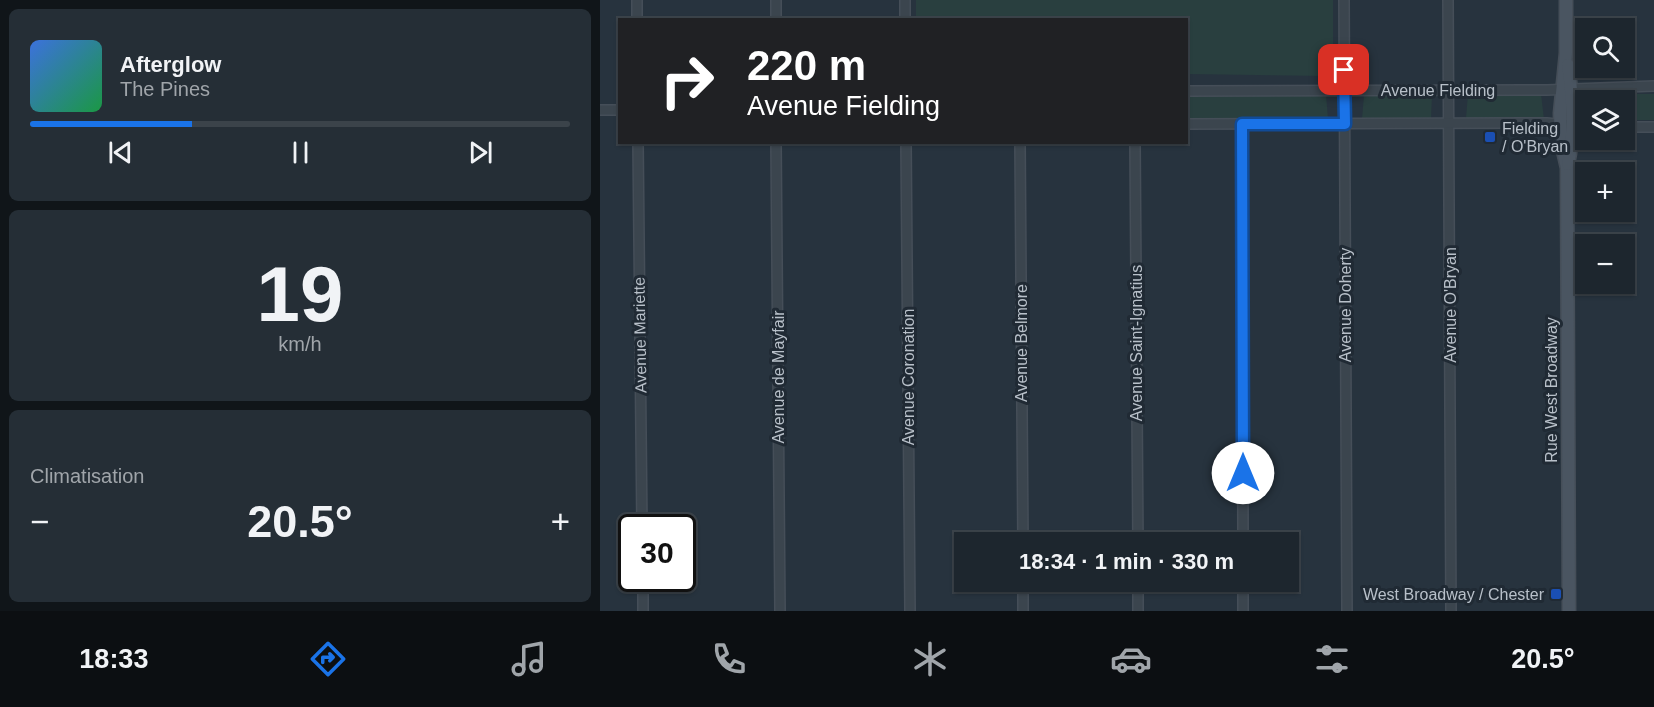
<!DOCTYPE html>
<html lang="fr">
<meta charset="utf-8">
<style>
:root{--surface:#1d262e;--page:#252e36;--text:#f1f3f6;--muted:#a0a5aa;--line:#3b434a;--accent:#1a73e8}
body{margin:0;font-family:Arial,sans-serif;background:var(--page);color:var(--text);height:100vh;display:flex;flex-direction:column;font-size:22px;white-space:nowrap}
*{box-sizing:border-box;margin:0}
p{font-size:20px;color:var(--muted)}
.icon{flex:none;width:33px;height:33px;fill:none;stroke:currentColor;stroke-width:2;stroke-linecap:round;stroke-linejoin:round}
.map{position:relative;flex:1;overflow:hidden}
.panel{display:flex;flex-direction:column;gap:9px;padding:9px;background:#101519;width:600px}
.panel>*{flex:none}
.hud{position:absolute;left:18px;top:18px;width:570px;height:126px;border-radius:0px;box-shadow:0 2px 4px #0004,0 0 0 2px var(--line);background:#202124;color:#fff;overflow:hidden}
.buttons{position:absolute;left:975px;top:18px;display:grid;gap:12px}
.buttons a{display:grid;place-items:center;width:60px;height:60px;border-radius:0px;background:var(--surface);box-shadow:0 2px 4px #0004,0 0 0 2px var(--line);font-size:30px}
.speed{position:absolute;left:18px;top:514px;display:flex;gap:12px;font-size:30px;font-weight:700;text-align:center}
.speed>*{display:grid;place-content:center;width:78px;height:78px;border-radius:50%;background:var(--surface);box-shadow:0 2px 4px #0004,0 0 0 2px var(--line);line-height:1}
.speed .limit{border:3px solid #111;border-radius:9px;background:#fff;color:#111}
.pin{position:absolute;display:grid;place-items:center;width:51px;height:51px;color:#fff;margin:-26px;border-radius:12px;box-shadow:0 3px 9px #0006}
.me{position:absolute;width:66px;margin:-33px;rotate:0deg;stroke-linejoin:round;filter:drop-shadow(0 0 4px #0008)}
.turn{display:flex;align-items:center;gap:21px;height:126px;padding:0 30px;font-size:27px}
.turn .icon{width:78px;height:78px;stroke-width:2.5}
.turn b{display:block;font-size:42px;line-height:51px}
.big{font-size:45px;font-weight:700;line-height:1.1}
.panel .tile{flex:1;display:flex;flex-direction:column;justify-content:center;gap:9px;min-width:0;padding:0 21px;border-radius:9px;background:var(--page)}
.panel .dial{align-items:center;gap:0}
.dial b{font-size:78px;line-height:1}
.song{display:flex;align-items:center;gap:18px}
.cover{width:72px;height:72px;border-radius:9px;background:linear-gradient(135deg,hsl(220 70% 55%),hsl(140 70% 35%))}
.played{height:6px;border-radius:3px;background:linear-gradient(90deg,var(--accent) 30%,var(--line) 30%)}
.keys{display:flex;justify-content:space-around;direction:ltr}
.heat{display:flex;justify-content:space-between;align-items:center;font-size:33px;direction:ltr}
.trip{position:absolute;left:354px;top:532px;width:345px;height:60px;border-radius:0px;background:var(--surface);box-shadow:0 2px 4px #0004,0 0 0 2px var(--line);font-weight:700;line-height:60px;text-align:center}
.tab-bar{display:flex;height:96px;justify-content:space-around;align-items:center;background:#0c0f12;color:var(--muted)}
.tab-bar .icon{width:42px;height:42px}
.tab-bar .active{color:var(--accent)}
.tab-bar b{font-size:27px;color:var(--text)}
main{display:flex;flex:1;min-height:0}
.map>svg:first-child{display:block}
.green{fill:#293f3f}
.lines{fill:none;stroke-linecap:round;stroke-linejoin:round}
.street-casing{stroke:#454e58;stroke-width:12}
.secondary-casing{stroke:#454e58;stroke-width:15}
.street{stroke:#3b454e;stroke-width:9}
.secondary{stroke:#4a5561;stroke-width:12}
.route-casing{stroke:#114b97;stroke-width:15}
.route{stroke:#1a73e8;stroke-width:10}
.transit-dot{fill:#1a4fb4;stroke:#202a34;stroke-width:2}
.labels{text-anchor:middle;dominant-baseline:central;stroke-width:6;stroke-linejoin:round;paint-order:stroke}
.street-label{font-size:16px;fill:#b8c0c9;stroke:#202a34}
.poi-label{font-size:16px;fill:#b8c0c9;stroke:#202a34;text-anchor:start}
</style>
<main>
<section class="panel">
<div class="tile">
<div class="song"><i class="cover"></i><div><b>Afterglow</b><p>The Pines</p></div></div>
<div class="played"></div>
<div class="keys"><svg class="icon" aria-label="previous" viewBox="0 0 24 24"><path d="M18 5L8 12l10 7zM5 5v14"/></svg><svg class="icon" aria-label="pause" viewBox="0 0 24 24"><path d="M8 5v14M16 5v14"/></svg><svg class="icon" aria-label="next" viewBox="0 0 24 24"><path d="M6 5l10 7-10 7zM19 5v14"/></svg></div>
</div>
<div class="tile dial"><b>19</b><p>km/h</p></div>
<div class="tile"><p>Climatisation</p>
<div class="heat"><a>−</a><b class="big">20.5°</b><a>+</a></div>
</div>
</section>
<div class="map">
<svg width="1054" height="611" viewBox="0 0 1054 611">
<rect width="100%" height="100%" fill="#27333e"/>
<g class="green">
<path d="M316,0H733V70L728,76L587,74L586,20L316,19Z"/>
<path d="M726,94L728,119L587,121L586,95Z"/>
<path d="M829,94L832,95L831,119H762L764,95Z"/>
<path d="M868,94H941L944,119L869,120L866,118Z"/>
<path d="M991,94H1054V120H1025L1024,100H987V96Z"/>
</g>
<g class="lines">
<g class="street-casing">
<g id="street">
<path d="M744,0L747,611"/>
<path d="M848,0L851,611"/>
<path d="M37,20V0"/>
<path d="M176,20V0"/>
<path d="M305,20V0"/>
<path d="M586,91L947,90L1054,86"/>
<path d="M0,110H20"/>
<path d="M586,124L947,123L986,127"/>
<path d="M642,124L643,543"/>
<path d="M1024,127H1054"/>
<path d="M38,142L42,528"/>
<path d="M176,142L180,611"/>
<path d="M306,142L310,611"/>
<path d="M420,142L423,543"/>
<path d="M535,142L538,543"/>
<path d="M43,579V611"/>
<path d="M423,582V611"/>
<path d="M538,582V611"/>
<path d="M643,582V611"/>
</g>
</g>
<g class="secondary-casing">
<g id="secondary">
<path d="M966,0V53L960,113L961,142L967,168L969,611"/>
<path d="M968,164C975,132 973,98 968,65"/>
</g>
</g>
<use href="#street" class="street"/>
<use href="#secondary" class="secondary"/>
</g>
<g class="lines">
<g class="route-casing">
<path id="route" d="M643,473L642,124H745L744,70"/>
</g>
<use href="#route" class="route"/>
</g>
<g class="transit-dot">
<rect x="884" y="131" width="12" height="12" rx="3"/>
<rect x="950" y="588" width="12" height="12" rx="3"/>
</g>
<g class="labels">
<g class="street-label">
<text x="838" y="90">Avenue Fielding</text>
<text transform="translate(745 305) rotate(-90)">Avenue Doherty</text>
<text transform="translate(850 305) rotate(-90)">Avenue O'Bryan</text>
<text transform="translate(40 335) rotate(-91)">Avenue Mariette</text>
<text transform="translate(421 343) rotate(-90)">Avenue Belmore</text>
<text transform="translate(536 343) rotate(-90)">Avenue Saint-Ignatius</text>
<text transform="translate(178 377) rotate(-90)">Avenue de Mayfair</text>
<text transform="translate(308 377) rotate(-90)">Avenue Coronation</text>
<text transform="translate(951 390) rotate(-90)">Rue West Broadway</text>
</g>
<g class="poi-label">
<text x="902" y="128">Fielding<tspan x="902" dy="18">/ O'Bryan</tspan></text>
<text x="944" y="594" text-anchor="end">West Broadway / Chester</text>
</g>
</g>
</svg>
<div class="buttons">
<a><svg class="icon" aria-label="search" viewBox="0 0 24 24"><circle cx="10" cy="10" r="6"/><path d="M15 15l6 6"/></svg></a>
<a><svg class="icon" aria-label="layers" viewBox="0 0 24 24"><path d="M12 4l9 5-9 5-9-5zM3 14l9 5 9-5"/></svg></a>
<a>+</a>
<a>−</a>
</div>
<div class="speed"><div class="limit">30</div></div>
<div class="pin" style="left:744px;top:70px;background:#d93025"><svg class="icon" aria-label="arrive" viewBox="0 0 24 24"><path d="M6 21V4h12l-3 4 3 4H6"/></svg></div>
<svg class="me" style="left:643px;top:473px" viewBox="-20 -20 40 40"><circle r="19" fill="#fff"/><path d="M0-13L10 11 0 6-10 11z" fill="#1a73e8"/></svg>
<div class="trip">18:34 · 1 min · 330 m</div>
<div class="hud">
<div class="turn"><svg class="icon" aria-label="right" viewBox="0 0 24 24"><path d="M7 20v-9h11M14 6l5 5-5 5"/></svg><div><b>220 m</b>Avenue Fielding</div></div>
</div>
</div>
</main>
<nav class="tab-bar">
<b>18:33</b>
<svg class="icon active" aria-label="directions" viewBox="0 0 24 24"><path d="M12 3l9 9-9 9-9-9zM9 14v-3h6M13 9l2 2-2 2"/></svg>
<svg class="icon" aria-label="music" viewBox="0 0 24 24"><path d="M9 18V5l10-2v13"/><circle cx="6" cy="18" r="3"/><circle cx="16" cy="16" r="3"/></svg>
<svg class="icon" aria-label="phone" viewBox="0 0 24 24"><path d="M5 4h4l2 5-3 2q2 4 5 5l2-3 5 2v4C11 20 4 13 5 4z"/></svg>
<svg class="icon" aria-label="climate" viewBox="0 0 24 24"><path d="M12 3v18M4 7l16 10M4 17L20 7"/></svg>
<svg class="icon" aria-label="car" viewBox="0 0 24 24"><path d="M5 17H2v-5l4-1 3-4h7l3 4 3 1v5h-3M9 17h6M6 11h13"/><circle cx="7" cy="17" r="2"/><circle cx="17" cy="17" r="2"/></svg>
<svg class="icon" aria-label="filters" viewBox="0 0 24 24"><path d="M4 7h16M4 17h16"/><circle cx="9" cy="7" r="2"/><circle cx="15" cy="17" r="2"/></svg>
<b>20.5°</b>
</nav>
